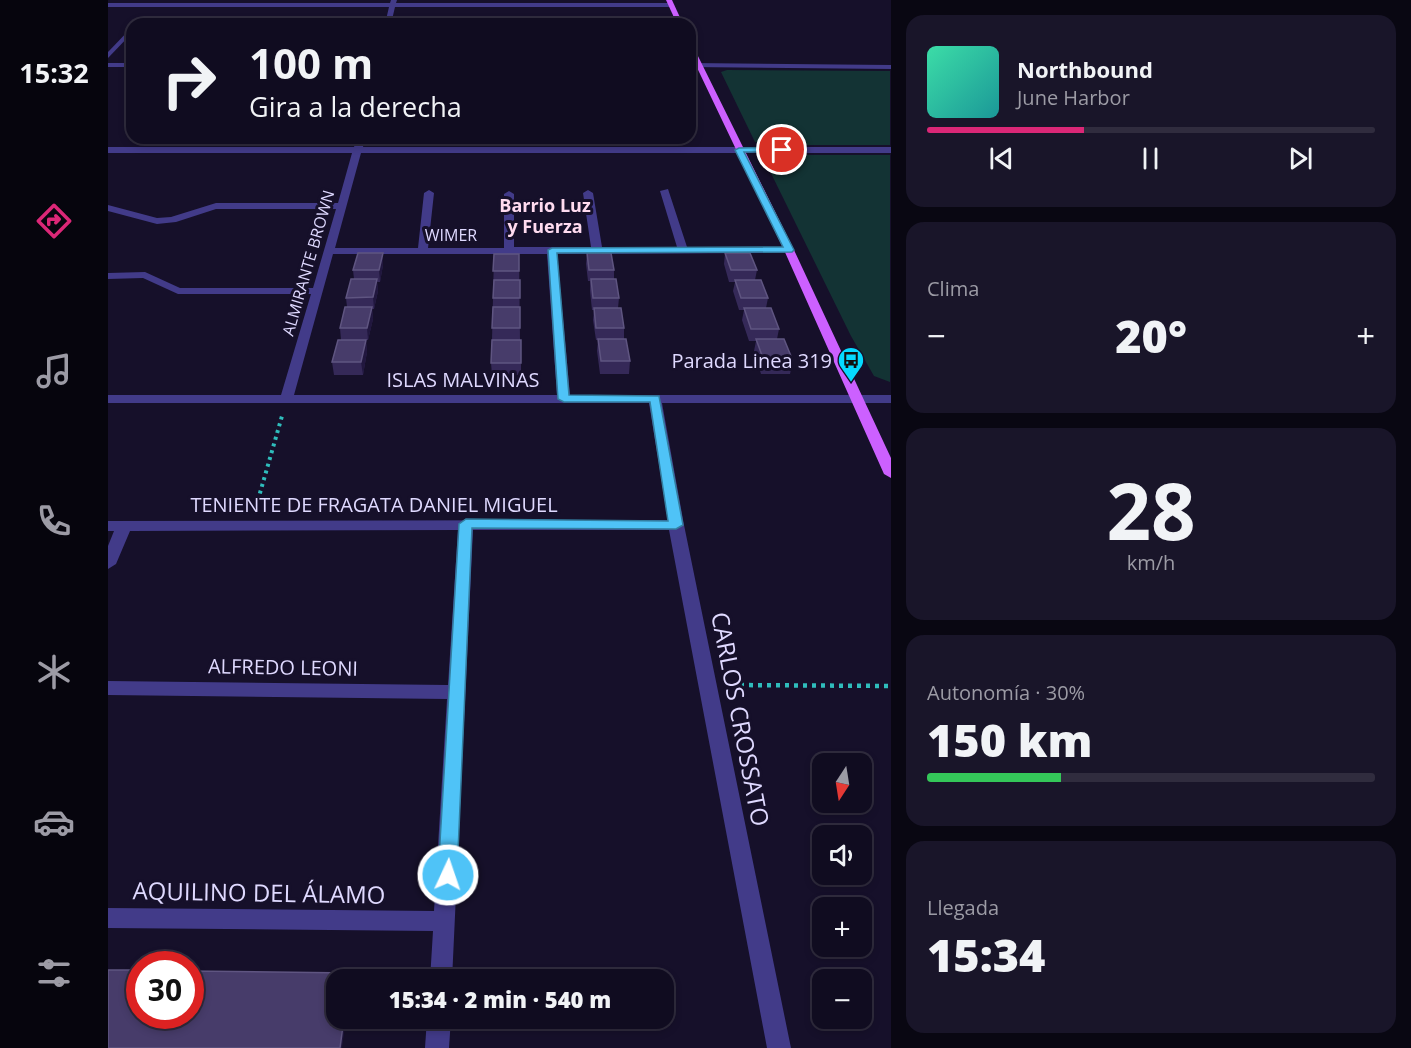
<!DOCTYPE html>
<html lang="es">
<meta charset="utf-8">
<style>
:root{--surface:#100c20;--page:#191529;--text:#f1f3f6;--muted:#9c9ba5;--line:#302c3e;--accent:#db2777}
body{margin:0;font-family:"Open Sans",sans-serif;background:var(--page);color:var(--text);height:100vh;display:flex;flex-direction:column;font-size:22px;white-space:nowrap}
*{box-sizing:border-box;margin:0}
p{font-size:20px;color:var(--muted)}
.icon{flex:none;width:33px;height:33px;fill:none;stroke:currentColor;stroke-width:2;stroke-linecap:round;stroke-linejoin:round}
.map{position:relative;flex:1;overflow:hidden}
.sheet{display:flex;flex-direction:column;gap:15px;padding:15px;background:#090712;width:520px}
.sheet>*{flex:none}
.guide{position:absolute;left:18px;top:18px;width:570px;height:126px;border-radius:18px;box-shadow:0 3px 9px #0003,0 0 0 2px var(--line);background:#100c20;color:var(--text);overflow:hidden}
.needle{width:39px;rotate:192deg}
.tools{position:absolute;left:704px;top:753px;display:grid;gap:12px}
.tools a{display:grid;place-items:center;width:60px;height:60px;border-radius:12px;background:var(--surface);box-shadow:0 3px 9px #0003,0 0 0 2px var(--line);font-size:30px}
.speed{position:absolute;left:18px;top:951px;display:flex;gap:12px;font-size:30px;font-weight:700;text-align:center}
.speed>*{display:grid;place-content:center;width:78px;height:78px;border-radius:50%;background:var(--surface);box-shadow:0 3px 9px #0003,0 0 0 2px var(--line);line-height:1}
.speed .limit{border:9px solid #d22;background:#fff;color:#111}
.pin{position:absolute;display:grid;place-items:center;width:51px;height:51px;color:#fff;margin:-26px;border:3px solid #fff;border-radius:50%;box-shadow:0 2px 6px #0007}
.me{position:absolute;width:66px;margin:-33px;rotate:3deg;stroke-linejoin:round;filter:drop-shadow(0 0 4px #0008)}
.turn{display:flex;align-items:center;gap:21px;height:126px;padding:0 24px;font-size:27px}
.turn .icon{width:78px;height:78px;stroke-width:2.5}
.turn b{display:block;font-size:42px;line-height:51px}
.big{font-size:45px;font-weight:800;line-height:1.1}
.sheet .widget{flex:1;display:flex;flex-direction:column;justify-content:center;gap:9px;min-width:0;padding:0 21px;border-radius:18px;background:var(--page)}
.sheet .dial{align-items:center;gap:0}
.dial b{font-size:78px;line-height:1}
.song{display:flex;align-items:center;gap:18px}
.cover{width:72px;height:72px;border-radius:9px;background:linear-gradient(135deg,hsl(160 70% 55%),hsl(180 70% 35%))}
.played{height:6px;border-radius:3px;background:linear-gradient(90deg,var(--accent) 35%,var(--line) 35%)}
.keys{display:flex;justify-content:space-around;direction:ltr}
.heat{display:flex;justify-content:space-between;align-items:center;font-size:33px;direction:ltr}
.charge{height:9px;border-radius:4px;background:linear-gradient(90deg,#34c759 30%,var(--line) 0)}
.trip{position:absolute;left:218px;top:969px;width:348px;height:60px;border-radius:18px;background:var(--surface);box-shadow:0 3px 9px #0003,0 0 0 2px var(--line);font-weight:800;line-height:60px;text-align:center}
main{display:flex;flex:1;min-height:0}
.menu{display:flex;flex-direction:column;width:108px;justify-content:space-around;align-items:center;background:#06050d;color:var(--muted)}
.menu .icon{width:42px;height:42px}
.menu .on{color:var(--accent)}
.menu b{font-size:27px;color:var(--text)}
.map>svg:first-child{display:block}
.green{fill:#133334}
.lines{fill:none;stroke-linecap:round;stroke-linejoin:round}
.path-far1{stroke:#2fbdbc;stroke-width:4;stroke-dasharray:3 4;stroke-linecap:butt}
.path{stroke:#2fbdbc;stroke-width:4.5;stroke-dasharray:4 5;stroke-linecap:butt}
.minor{fill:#423b89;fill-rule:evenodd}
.major{fill:#cc60ff;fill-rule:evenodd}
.wall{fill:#352958}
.shaded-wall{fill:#21173e}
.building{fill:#473c6a;stroke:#5f5581;stroke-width:1.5}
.route{fill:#4fc3f7;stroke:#337fa1;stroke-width:1.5}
.labels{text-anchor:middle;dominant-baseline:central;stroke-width:6;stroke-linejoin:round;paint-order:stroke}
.far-street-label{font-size:16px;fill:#dfd9ff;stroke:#16102a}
.far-neighbourhood-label{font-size:18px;font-weight:bold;fill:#ffdbf0;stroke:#16102a}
.poi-label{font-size:20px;fill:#dfd9ff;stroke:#16102a;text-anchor:end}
.street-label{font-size:20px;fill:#dfd9ff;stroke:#16102a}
.near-street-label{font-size:24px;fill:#dfd9ff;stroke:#16102a}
</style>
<main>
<nav class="menu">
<b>15:32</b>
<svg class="icon on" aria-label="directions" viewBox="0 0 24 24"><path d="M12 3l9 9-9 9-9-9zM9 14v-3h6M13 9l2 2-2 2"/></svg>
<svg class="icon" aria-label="music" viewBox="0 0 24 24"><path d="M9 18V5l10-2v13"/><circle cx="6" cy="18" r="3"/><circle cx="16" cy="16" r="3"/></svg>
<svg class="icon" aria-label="phone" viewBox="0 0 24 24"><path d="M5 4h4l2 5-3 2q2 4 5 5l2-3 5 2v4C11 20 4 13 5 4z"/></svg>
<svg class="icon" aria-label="climate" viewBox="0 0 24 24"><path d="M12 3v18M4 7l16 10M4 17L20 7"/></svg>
<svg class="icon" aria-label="car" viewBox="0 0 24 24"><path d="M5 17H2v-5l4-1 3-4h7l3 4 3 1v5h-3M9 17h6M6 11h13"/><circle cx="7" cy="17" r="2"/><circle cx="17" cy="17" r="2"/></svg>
<svg class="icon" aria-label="filters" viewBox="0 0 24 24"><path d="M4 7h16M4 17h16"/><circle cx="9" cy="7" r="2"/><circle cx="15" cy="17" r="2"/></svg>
</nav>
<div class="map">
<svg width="783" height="1048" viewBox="0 0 783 1048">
<rect width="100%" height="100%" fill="#16102a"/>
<g class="green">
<path d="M619,70L782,71V145H656L647,142L613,72Z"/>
<path d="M663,155H782V382L766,376L743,336L656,159Z"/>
</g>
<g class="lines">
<path class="path-far1" d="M148,507L174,416"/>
<path class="path" d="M623,685L783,686"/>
<g class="minor">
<path d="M283,0H289L288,3H563L566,5L563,7H287L283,24H277L281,7H0V3H282Z"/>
<path d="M24,27V33L0,58V52Z"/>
<rect x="0" y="63" width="24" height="4"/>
<path d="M582,63L783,65V69L582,67Z"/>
<path d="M249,138H257L255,147H783V153H253L227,248H310L316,193L321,190L326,193L320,248H396V194L401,191L406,194V247H483L475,193L480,190L485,193L494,247H569L552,191L560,189L579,247H681L686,250L681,253L449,254L462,395H783V403H554L576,525L683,1048H659L561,530H365L344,980H322L325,931L0,928V908L326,911L339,699L0,695V681L340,685L350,530L22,531L8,564L0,569V546L6,531H0V521L560,520L541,403H0V395H173L203,294H70L35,278L0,279V273L37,272L72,288H205L228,209H108L68,222L49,224L0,211V205L49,218L63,217L108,203H230L244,153H0V147H246ZM225,254H439L449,395H186Z"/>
<path d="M319,1018H343L341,1048H317Z"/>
</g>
<g class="major">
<path d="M558,0H564L575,24H569Z"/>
<path d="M582,44L585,46L686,250L783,458V478L776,474L676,250L582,53Z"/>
</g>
</g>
<g class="wall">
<path d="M275,253V265L272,282H269L270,291L266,309H264L265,319L260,340H258L259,352L255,375H226L224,362L233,340L232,328L239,307L238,298L246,279L245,270Z"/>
<path d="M479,253L506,270V279L511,298L510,308L516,328V339L522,361L521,374H492L489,351L490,340H488L485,320L486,310H484L482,291V281H480L478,264Z"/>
<path d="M617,253L649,270L647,280L660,298L658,308L671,329L669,339L685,361L682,374H653L646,351L648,341H641L634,320L636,310H631L625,291L627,282H621L616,264Z"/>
<path d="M386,254H411L412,340H384Z"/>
<path d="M413,340V375H384L383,363Z"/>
</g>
<g class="shaded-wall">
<path d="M275,253V265L272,282L271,270Z"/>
<path d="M269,279L270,291L266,309L265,297Z"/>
<path d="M264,307L265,319L260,340L259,328Z"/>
<path d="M258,340L259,352L255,375L253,362Z"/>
<path d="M236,1018H238L234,1048H232Z"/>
</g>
<g class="building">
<path d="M250,253H275L271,270H245Z"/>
<path d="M479,253H503L506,270H481Z"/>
<path d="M617,253H642L649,270H623Z"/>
<path d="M386,254H411V271H385Z"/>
<path d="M243,279H269L265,297L238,298Z"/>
<path d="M483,279H508L511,298H485Z"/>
<path d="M386,280H412V298H385Z"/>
<path d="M627,280H653L660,298H633Z"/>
<path d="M237,307H264L259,328H232Z"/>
<path d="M385,307H412V328H384Z"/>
<path d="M486,308H513L516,328H488Z"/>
<path d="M636,308H663L671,329H643Z"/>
<path d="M490,339H518L522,361H493Z"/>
<path d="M648,339H676L685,361H656Z"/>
<path d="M230,340H258L253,362H224Z"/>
<path d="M384,340H413V363H383Z"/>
<path d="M0,970H32V1016H82V971L242,973L241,980H228V1018H236L232,1048H0Z"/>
</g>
<path class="route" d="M674,147L677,148V152H636L686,250L684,252L449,253L461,395L551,396L575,525L568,529L364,528L349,875L346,881L340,884L333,881L330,875L351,524L358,519L560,521L542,402H456L450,399L440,250L444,248L675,247L627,150L631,148Z"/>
<defs>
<g id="bus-pin" transform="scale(1.35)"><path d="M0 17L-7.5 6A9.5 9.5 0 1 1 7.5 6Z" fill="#05d9ff" stroke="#16102a"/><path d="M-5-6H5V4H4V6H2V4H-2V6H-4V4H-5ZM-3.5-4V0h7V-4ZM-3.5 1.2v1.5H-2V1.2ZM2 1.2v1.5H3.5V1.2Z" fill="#111"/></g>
</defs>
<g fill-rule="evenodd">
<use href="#bus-pin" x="743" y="360"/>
</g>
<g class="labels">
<g class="far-street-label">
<text x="343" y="235">WIMER</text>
<text transform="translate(200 263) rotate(-74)">ALMIRANTE BROWN</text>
</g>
<g class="far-neighbourhood-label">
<text x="437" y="205">Barrio Luz<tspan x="437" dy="21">y Fuerza</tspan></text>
</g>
<g class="poi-label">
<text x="724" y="360">Parada Linea 319</text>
</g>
<g class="street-label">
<text x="355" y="379">ISLAS MALVINAS</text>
<text x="266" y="504">TENIENTE DE FRAGATA DANIEL MIGUEL</text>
<text transform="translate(175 667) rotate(1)">ALFREDO LEONI</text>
</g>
<g class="near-street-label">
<text transform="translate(633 719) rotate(79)">CARLOS CROSSATO</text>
<text transform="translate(151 892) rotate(1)">AQUILINO DEL ÁLAMO</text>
</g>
</g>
</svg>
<div class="tools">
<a><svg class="needle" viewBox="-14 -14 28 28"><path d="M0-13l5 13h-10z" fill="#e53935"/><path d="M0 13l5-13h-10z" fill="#9c9ba5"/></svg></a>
<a><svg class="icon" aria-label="sound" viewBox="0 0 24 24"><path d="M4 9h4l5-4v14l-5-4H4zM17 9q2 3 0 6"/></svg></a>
<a>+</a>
<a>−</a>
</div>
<div class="speed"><div class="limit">30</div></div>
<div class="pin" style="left:674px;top:150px;background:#d93025"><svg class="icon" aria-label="arrive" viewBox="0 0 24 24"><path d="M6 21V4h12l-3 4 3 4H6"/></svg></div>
<svg class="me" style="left:340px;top:875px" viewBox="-20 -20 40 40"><circle r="17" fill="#4fc3f7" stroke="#fff" stroke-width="3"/><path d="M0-11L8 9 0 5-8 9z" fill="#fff"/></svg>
<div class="trip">15:34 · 2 min · 540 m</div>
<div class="guide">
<div class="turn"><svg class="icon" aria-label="right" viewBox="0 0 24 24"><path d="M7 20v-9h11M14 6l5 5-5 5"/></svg><div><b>100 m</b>Gira a la derecha</div></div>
</div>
</div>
<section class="sheet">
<div class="widget">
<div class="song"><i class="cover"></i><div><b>Northbound</b><p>June Harbor</p></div></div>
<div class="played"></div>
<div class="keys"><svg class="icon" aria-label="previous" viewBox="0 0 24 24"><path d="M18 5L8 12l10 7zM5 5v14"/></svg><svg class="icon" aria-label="pause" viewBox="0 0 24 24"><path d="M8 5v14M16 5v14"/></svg><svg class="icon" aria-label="next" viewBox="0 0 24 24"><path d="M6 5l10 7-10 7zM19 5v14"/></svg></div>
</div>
<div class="widget"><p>Clima</p>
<div class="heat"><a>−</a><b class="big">20°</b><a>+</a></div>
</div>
<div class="widget dial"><b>28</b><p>km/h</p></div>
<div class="widget"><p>Autonomía · 30%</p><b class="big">150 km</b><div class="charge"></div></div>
<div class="widget"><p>Llegada</p><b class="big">15:34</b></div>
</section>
</main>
